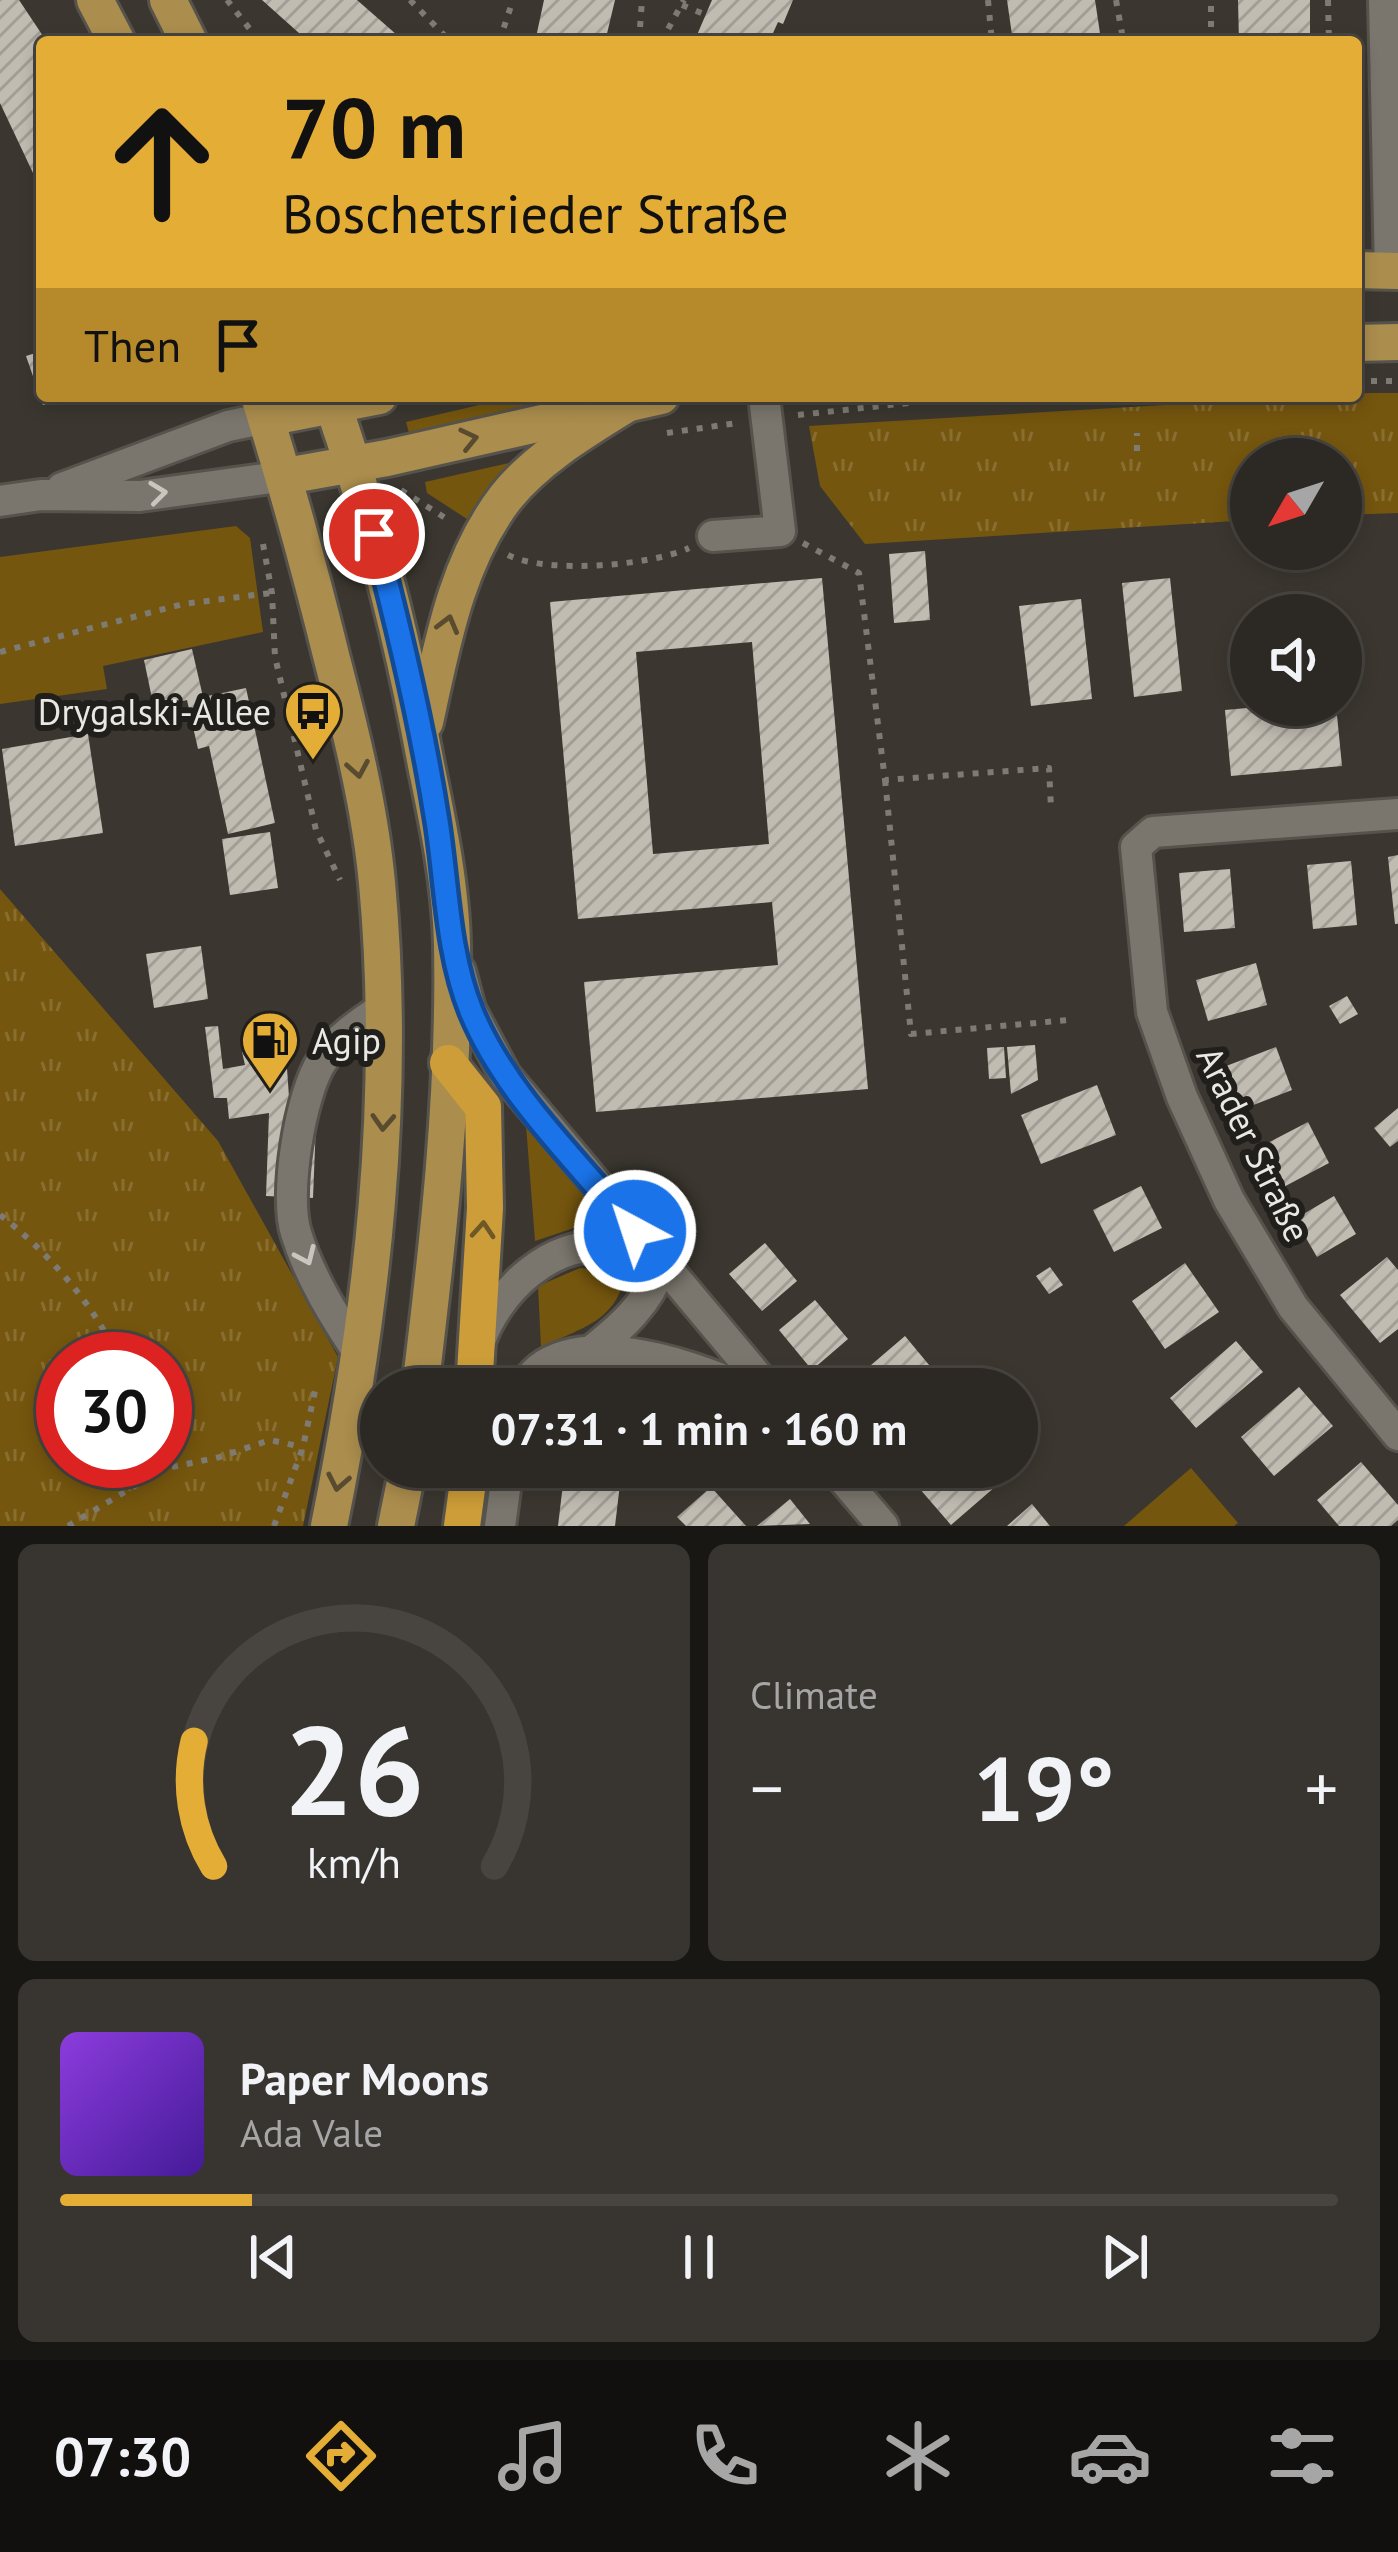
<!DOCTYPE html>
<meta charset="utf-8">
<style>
:root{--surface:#2c2924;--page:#383531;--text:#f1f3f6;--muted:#a6a6a6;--line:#484541;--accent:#e4ad35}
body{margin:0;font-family:"PT Sans",sans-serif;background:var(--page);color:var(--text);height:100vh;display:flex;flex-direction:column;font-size:45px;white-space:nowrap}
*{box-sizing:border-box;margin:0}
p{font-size:39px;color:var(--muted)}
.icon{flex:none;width:66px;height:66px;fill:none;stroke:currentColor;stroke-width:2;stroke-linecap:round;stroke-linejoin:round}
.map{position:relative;height:1526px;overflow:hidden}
.drawer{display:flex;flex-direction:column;gap:18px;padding:18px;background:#181714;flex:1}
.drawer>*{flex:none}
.top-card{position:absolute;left:36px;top:36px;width:1326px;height:366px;border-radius:12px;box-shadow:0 6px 18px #0003,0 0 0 3px var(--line);background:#e4ad35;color:#111;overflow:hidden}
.needle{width:78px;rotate:231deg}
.fabs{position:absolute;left:1230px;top:438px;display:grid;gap:24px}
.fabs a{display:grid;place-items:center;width:132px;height:132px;border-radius:50%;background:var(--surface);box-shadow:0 6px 18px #0003,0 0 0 3px var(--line);font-size:60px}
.speed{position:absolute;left:36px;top:1332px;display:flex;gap:24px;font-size:60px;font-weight:700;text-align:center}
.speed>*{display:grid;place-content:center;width:156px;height:156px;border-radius:50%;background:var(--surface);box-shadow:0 6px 18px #0003,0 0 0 3px var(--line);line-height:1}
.speed .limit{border:18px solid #d22;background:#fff;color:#111}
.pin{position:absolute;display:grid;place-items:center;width:102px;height:102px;color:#fff;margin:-51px;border:6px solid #fff;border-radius:50%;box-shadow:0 3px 12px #0007}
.me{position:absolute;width:132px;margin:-66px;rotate:320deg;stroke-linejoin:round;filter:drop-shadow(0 0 9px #0008)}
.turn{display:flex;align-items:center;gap:42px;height:252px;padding:0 48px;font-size:54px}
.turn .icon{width:156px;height:156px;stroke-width:2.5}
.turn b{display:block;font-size:84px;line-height:102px}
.then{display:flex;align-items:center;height:114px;padding:0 48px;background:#0003;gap:24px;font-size:45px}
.big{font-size:90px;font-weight:700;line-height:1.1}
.drawer .card{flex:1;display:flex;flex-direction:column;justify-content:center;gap:18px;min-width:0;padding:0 42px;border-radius:18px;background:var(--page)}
.drawer .dial{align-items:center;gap:0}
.dial svg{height:312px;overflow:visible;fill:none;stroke:var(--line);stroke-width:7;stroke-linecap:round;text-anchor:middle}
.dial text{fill:var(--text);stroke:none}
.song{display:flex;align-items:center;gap:36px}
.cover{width:144px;height:144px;border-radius:18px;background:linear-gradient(135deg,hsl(270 70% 55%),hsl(260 70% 35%))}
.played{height:12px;border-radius:6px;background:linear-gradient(90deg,var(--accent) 15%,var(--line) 15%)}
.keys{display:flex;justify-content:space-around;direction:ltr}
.heat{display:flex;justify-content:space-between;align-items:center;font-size:66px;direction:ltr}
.drawer .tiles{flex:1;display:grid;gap:18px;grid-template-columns:1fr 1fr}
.card:last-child{grid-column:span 2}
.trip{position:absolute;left:360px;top:1368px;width:678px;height:120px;border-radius:60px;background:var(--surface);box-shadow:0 6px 18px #0003,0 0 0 3px var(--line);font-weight:700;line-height:120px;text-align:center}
.dock{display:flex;height:192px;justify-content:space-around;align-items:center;background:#12100e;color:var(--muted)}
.dock .icon{width:84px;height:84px}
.dock .on{color:var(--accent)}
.dock b{font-size:54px;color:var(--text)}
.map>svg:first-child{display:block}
.grass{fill:#75560e}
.park{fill:url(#park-tufts);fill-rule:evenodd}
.building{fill:url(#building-hatch);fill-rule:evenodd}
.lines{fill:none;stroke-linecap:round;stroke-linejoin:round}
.minor-casing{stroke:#56534c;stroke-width:36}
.major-casing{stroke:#56534c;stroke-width:42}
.highway-casing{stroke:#56534c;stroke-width:42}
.path{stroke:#7e7a74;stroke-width:6;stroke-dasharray:6 9;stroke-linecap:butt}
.minor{stroke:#7a766d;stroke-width:30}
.major{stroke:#ab8d4d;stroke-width:36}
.highway{stroke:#cc9d38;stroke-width:36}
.oneway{stroke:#584b2f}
.oneway2{stroke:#c9c6c0}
.oneway3{stroke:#6e5828}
.route-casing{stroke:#114b97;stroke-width:30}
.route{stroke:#1a73e8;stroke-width:21}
.labels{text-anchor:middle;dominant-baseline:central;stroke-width:12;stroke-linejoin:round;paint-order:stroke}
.poi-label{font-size:36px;fill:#ebe8e3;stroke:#211f1b;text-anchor:end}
.street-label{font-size:36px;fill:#ebe8e3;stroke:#211f1b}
</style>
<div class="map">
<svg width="1398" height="1526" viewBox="0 0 1398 1526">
<defs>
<pattern id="park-tufts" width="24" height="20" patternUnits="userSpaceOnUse" patternTransform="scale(3)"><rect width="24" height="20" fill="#75560e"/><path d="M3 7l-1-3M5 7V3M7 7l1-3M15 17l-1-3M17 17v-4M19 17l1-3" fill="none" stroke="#896e31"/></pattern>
<pattern id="building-hatch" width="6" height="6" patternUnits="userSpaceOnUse" patternTransform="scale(3)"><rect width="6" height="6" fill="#c1bcb2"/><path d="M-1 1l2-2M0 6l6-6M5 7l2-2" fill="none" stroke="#a29e96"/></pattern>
</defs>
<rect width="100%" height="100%" fill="#3b3730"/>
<g class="grass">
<path d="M517,396H567L409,433L406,422Z"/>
<path d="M522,460L470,521L427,493L425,482Z"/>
<path d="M236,526L250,538L263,632L103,666L107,689L0,704V557Z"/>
<path d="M525,1112L610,1213L602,1229L574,1228L535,1241Z"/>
<path d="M580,1268L625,1273C618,1321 581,1328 541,1347L538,1286Z"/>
<path d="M1191,1468L1238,1523L1234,1526H1124Z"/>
</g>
<g class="park">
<path d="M1369,393H1398V513L1341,515V459H1251V520L865,544L820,486L809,426Z"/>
<path d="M0,889L218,1141L338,1357L303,1526H0ZM63,1359H165V1461H63Z"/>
</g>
<g class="building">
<path d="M0,0H19L47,42H42V192L0,103Z"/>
<path d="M262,0H357L405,42H309Z"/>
<path d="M544,0H615L605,42H535Z"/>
<path d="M712,0H793L783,24L778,22L769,42H694Z"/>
<path d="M1007,0H1095L1101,40L1013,42Z"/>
<path d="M1238,0H1310V42H1239Z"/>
<path d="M42,351V396L72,398L43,405L26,356Z"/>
<path d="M925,551L930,620L894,623L889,554Z"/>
<path d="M822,578L868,1089L596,1112L584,982L778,965L772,902L578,919L550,602ZM752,642L769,844L653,854L636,652Z"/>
<path d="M1170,578L1182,691L1134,697L1122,583Z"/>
<path d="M1081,599L1092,699L1031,706L1019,606Z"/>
<path d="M192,649L203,697L246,688L275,823L228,834L209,746L198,749L187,700L154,708L144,660Z"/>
<path d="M1280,705H1336L1342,766L1231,776L1225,710Z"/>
<path d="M88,734L103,833L15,846L2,749Z"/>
<path d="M270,832L278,888L230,895L222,839Z"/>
<path d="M1398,855V924H1395L1388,857Z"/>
<path d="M1351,861L1357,925L1313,929L1307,865Z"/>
<path d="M1230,869L1235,928L1184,932L1179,873Z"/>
<path d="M201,946L208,999L154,1008L146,954Z"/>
<path d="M1256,963L1267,1005L1208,1021L1196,980Z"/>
<path d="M1347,996L1358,1014L1340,1024L1329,1006Z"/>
<path d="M218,1026L223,1069L245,1065L242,1052L250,1045L279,1043L286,1054L289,1097L317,1098L313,1198L266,1196L269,1113L229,1119L227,1098H214L205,1027Z"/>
<path d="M1035,1045L1038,1080L1011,1094L1007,1047Z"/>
<path d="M1004,1047L1006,1078L989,1079L987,1048Z"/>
<path d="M1276,1047L1292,1090L1238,1111L1221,1068Z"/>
<path d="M1097,1085L1116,1135L1041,1164L1021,1115Z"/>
<path d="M1398,1108V1141L1390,1147L1374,1128Z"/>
<path d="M1308,1122L1329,1163L1276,1191L1254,1150Z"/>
<path d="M1141,1186L1162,1228L1114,1252L1093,1210Z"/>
<path d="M1334,1196L1356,1234L1317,1257L1295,1219Z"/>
<path d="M765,1243L797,1281L762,1311L729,1274Z"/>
<path d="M1387,1257L1398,1270V1329L1380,1343L1340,1295Z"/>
<path d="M1185,1263L1219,1312L1165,1349L1132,1301Z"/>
<path d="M1050,1267L1063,1285L1049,1294L1036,1276Z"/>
<path d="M815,1300L848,1339L812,1370L779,1330Z"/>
<path d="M905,1336L944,1383L937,1389H843Z"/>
<path d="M1236,1341L1263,1372L1196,1428L1170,1398Z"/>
<path d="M1299,1387L1333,1426L1274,1476L1241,1437Z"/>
<path d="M1361,1462L1398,1505V1520L1391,1526H1339L1317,1500Z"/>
<path d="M565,1467H622L615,1526H558Z"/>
<path d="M914,1467H1018L951,1525L906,1473Z"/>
<path d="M711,1487L746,1526H686L677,1517Z"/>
<path d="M790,1499L810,1524L757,1526Z"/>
<path d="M1032,1504L1050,1526H1007Z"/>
</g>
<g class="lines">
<g class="minor-casing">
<g id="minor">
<path d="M1384,0L1390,271"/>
<path d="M62,488L228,426L266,418"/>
<path d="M0,501L41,495L140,496L286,476"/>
<path d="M713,536L780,531L764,396"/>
<path d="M1398,814L1153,832L1136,847L1152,1012L1182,1097L1229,1200L1293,1307L1398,1435"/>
<path d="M460,971L470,1009L505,1075L768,1389"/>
<path d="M480,1341C498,1291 550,1240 608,1247C626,1249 645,1259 662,1264"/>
<path d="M590,1352C622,1327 649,1303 662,1264"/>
<path d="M360,1355C335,1318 309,1276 296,1233C284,1196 300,1094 322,1061C336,1039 363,1021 384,1007"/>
<path d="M523,1389C558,1319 690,1363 744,1389"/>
<path d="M833,1467L883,1526"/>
<path d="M500,1526L508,1467"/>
</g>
</g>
<g class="major-casing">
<g id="major">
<path d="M95,0L117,42"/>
<path d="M168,0L189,42"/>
<path d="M1356,270L1398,271"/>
<path d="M1356,343L1398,342"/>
<path d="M259,396C286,483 310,570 332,659C351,732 370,808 377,883C397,1100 372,1313 329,1526"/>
<path d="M330,396C372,517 403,640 426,765C438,823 451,886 452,945C455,1093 438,1242 420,1389"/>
<path d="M266,418L379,396"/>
<path d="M286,476L387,458L661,396"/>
<path d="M425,722C442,645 456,562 506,497C538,457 587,429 630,402"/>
<path d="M396,1526L408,1467"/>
</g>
</g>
<g class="highway-casing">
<g id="highway">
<path d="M448,1063L483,1107L485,1208L474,1389"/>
<path d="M462,1526L470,1467"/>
</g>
</g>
<g class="path">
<path d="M227,0L260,42"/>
<path d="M410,0L448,39L471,42"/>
<path d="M988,0L992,42"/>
<path d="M1116,0L1123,39"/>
<path d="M1328,0L1329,42"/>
<path d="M682,5L706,15"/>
<path d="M499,42L513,0"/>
<path d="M639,42L642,0"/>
<path d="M661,42L684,0"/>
<path d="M1211,42V0"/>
<path d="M1356,381H1398"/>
<path d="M798,415L973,396"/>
<path d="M667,433L737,423"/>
<path d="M1137,451V433"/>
<path d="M401,490L450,521"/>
<path d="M803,543L859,573L885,780L1049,768L1051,808"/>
<path d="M263,544L272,593L275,657L316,830L340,880"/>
<path d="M508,555C546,574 650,566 689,548"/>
<path d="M0,652L183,604L271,593"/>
<path d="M885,780L911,1034L1069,1020"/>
<path d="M0,1215C44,1248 97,1307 118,1359"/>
<path d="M68,1526L163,1469L220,1457L270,1440L302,1447"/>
<path d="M274,1526L303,1447L316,1386"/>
</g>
<use href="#minor" class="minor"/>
<use href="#major" class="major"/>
<use href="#highway" class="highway"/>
</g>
<defs><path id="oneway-chevron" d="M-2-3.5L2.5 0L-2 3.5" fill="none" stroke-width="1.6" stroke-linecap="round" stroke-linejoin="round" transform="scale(3)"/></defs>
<g class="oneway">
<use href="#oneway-chevron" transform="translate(469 439) rotate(-13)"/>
<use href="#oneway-chevron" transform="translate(448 624) rotate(-75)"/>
<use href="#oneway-chevron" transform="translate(358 769) rotate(80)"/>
<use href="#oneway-chevron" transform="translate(383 1122) rotate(93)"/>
<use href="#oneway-chevron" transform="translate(338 1482) rotate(101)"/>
</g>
<g class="oneway2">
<use href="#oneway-chevron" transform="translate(158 493) rotate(-7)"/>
<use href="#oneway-chevron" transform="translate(306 1256) rotate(66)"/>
</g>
<use class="oneway3" href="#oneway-chevron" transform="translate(483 1230) rotate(-86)"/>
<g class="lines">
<g class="route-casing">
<path id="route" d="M374,534C399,628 422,725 437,821C447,884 447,951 471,1011C505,1094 578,1162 635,1231"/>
</g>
<use href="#route" class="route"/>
</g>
<defs>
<g id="bus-pin" transform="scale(3)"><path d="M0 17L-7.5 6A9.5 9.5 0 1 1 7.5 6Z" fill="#e4ad35" stroke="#211f1b"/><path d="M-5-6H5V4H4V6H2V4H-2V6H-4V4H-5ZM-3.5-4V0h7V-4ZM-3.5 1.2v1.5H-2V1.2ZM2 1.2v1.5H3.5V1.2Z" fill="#111"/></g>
<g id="fuel-pin" transform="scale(3)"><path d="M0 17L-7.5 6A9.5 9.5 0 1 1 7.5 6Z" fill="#e4ad35" stroke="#211f1b"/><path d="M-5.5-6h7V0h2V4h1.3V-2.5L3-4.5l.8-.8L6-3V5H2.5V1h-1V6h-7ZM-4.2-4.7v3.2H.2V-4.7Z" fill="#111"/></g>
</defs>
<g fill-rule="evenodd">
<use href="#bus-pin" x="313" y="711"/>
<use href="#fuel-pin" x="270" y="1040"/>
</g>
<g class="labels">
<g class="poi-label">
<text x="271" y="711">Drygalski-Allee</text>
<text x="312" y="1040" text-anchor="start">Agip</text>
</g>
<g class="street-label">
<text transform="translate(1254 1144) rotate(64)">Arader Straße</text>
</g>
</g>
</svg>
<div class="fabs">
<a><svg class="needle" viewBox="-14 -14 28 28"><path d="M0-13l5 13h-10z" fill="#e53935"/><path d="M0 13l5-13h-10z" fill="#a6a6a6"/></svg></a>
<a><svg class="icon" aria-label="sound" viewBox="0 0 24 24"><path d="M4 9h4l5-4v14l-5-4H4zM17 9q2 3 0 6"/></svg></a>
</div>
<div class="speed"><div class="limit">30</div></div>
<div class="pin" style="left:374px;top:534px;background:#d93025"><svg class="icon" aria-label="arrive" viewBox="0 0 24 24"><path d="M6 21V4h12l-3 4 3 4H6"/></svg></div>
<svg class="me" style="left:635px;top:1231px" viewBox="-20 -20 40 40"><circle r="17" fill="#1a73e8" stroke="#fff" stroke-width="3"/><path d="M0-11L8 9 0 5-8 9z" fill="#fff"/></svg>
<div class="trip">07:31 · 1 min · 160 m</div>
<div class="top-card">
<div class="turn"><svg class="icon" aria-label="ahead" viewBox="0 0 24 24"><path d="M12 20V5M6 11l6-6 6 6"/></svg><div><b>70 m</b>Boschetsrieder Straße</div></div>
<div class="then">Then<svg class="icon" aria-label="arrive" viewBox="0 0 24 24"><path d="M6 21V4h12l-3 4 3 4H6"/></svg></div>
</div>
</div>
<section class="drawer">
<div class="tiles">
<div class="card dial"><svg viewBox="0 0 100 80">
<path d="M14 69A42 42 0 1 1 86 69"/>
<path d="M14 69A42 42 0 0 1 9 37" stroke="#e4ad35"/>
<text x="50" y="56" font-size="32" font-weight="700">26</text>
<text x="50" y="72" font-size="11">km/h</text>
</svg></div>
<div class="card"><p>Climate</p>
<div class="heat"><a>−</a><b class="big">19°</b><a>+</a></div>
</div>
<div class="card">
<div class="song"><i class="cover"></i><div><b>Paper Moons</b><p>Ada Vale</p></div></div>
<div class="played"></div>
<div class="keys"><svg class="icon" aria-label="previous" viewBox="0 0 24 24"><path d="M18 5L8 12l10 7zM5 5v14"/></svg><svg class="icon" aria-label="pause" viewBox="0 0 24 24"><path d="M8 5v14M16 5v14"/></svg><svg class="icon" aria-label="next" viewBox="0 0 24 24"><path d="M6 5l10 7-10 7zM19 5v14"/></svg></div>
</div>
</div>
</section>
<nav class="dock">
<b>07:30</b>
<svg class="icon on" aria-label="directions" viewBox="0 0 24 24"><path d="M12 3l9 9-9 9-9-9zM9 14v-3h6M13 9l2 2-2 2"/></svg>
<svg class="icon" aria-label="music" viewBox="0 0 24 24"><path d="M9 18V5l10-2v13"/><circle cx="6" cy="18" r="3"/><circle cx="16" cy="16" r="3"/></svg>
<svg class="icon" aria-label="phone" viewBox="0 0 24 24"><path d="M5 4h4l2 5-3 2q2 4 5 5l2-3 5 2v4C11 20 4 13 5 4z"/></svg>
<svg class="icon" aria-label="climate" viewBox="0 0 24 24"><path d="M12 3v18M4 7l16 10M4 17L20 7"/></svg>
<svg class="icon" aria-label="car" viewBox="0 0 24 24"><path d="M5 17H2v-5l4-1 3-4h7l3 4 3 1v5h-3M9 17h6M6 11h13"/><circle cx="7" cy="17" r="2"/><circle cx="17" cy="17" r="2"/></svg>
<svg class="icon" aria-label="filters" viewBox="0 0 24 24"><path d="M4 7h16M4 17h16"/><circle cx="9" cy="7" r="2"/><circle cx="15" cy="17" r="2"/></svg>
</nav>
